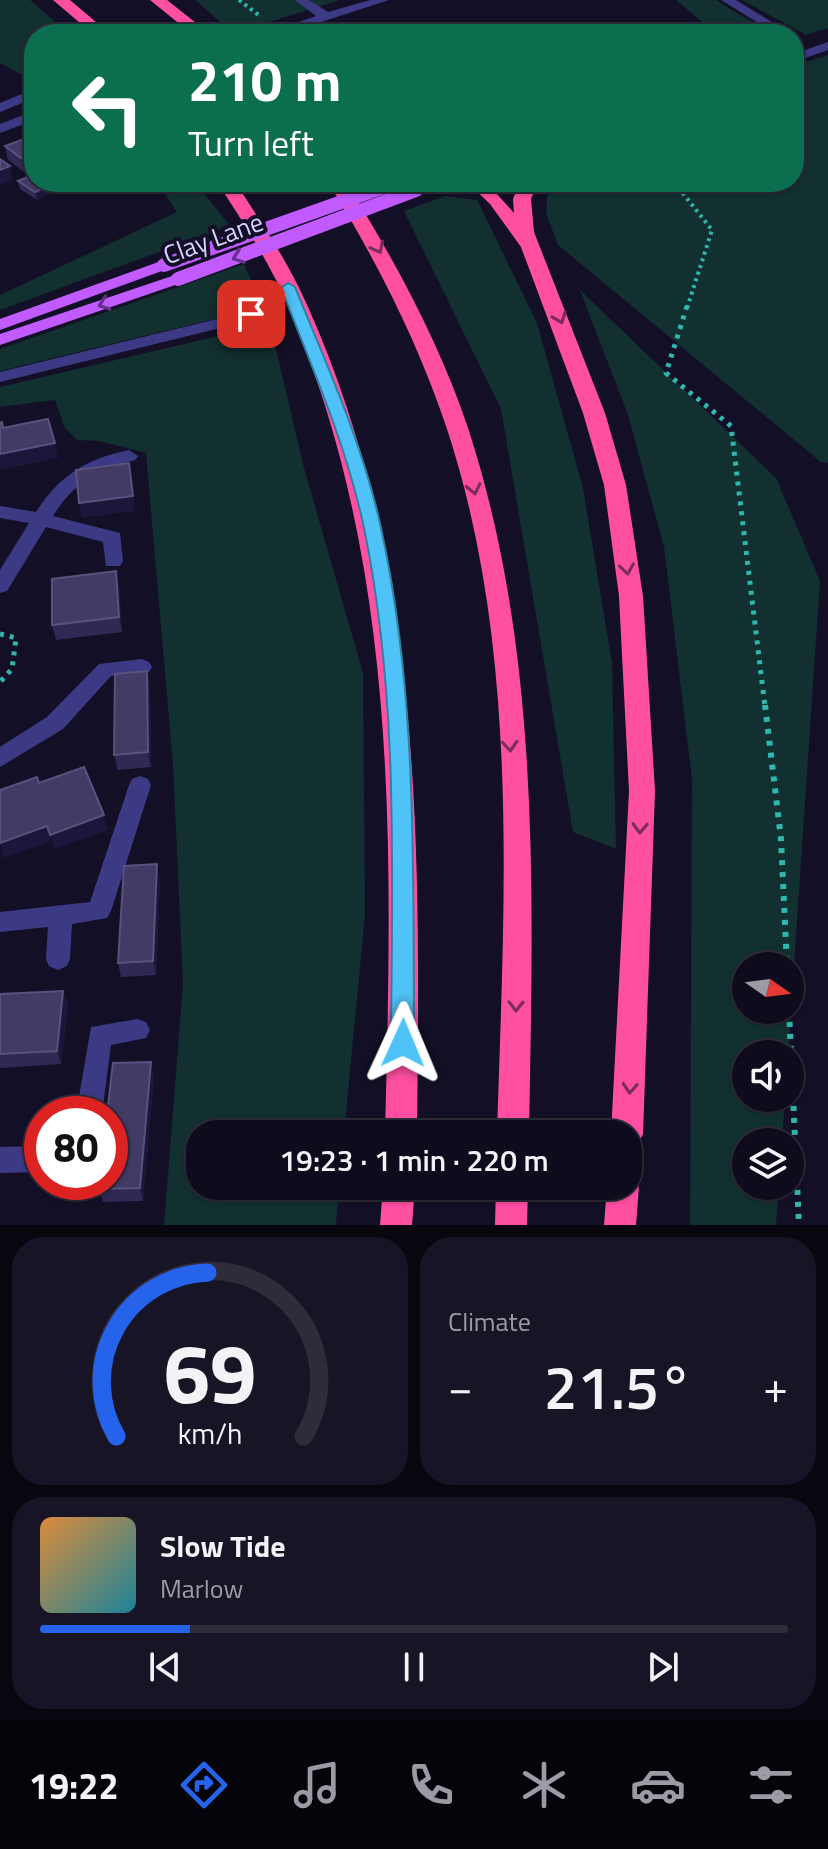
<!DOCTYPE html>
<meta charset="utf-8">
<style>
:root{--surface:#0e0b1c;--page:#171425;--text:#f1f3f6;--muted:#9b9ba3;--line:#2e2b3b;--accent:#2563eb}
body{margin:0;font-family:"Titillium Web",sans-serif;background:var(--page);color:var(--text);height:100vh;display:flex;flex-direction:column;font-size:30px;white-space:nowrap}
*{box-sizing:border-box;margin:0}
p{font-size:26px;color:var(--muted)}
.icon{flex:none;width:44px;height:44px;fill:none;stroke:currentColor;stroke-width:2;stroke-linecap:round;stroke-linejoin:round}
.map{position:relative;height:1225px;overflow:hidden}
.panel{display:flex;flex-direction:column;gap:12px;padding:12px;background:#08060f;flex:1}
.panel>*{flex:none}
.guide{position:absolute;left:24px;top:24px;width:780px;height:168px;border-radius:32px;box-shadow:0 2px 6px #0004,0 0 0 2px var(--line);background:#0b6e4f;color:#fff;overflow:hidden}
.needle{width:52px;rotate:104deg}
.controls{position:absolute;left:732px;top:952px;display:grid;gap:16px}
.controls a{display:grid;place-items:center;width:72px;height:72px;border-radius:50%;background:var(--surface);box-shadow:0 2px 6px #0004,0 0 0 2px var(--line);font-size:40px}
.speed{position:absolute;left:24px;top:1096px;display:flex;gap:16px;font-size:40px;font-weight:700;text-align:center}
.speed>*{display:grid;place-content:center;width:104px;height:104px;border-radius:50%;background:var(--surface);box-shadow:0 2px 6px #0004,0 0 0 2px var(--line);line-height:1}
.speed .limit{border:12px solid #d22;background:#fff;color:#111}
.pin{position:absolute;display:grid;place-items:center;width:68px;height:68px;color:#fff;margin:-34px;border-radius:16px;box-shadow:0 4px 12px #0006}
.me{position:absolute;width:88px;margin:-44px;rotate:1deg;stroke-linejoin:round;filter:drop-shadow(0 0 6px #0008)}
.turn{display:flex;align-items:center;gap:28px;height:168px;padding:0 32px;font-size:36px}
.turn .icon{width:104px;height:104px;stroke-width:2.5}
.turn b{display:block;font-size:56px;line-height:68px}
.big{font-size:60px;font-weight:600;line-height:1.1}
.panel .tile{flex:1;display:flex;flex-direction:column;justify-content:center;gap:12px;min-width:0;padding:0 28px;border-radius:32px;background:var(--page)}
.panel .dial{align-items:center;gap:0}
.dial svg{height:208px;overflow:visible;fill:none;stroke:var(--line);stroke-width:7;stroke-linecap:round;text-anchor:middle}
.dial text{fill:var(--text);stroke:none}
.song{display:flex;align-items:center;gap:24px}
.cover{width:96px;height:96px;border-radius:12px;background:linear-gradient(135deg,hsl(30 70% 55%),hsl(190 70% 35%))}
.played{height:8px;border-radius:4px;background:linear-gradient(90deg,var(--accent) 20%,var(--line) 20%)}
.keys{display:flex;justify-content:space-around;direction:ltr}
.heat{display:flex;justify-content:space-between;align-items:center;font-size:44px;direction:ltr}
.panel .tiles{flex:1;display:grid;gap:12px;grid-template-columns:1fr 1fr}
.tile:last-child{grid-column:span 2}
.trip{position:absolute;left:186px;top:1120px;width:456px;height:80px;border-radius:32px;background:var(--surface);box-shadow:0 2px 6px #0004,0 0 0 2px var(--line);font-weight:600;line-height:80px;text-align:center}
.menu{display:flex;height:128px;justify-content:space-around;align-items:center;background:#06040b;color:var(--muted)}
.menu .icon{width:56px;height:56px}
.menu .selected{color:var(--accent)}
.menu b{font-size:36px;color:var(--text)}
.map>svg:first-child{display:block}
.green{fill:#12302f;fill-rule:evenodd}
.lines{fill:none;stroke-linecap:round;stroke-linejoin:round}
.path-far2{stroke:#2fb8b0;stroke-width:4;stroke-dasharray:3 4;stroke-linecap:butt}
.path-far1{stroke:#2fb8b0;stroke-width:5;stroke-dasharray:4 6;stroke-linecap:butt}
.path{stroke:#2fb8b0;stroke-width:6;stroke-dasharray:5 7;stroke-linecap:butt}
.minor{fill:#3d3a85;fill-rule:evenodd}
.major{fill:#c25bff;fill-rule:evenodd}
.highway{fill:#ff4fa3;fill-rule:evenodd}
.major-bridge{stroke:#c25bff;stroke-width:14}
.wall{fill:#312854}
.shaded-wall{fill:#1d163a}
.building{fill:#433a66;stroke:#5a527e;stroke-width:2}
.oneway{stroke:#7d2c5e}
.oneway2{stroke:#623188}
.route{fill:#4fc3f7;stroke:#337fa1;stroke-width:2}
.labels{text-anchor:middle;dominant-baseline:central;stroke-width:8;stroke-linejoin:round;paint-order:stroke}
.far-street-label{font-size:26px;fill:#d9d4ff;stroke:#130f26}
</style>
<div class="map">
<svg width="828" height="1225" viewBox="0 0 828 1225">
<rect width="100%" height="100%" fill="#130f26"/>
<g class="green">
<path d="M0,0H30L69,34H34V81L0,63Z"/>
<path d="M195,0H340L266,23L273,28C234,42 224,24 195,0Z"/>
<path d="M676,0H716L771,34H682L707,26Z"/>
<path d="M742,0H828V28L806,35Z"/>
<path d="M828,55V463L821,462L558,245L546,213L548,188L554,182H794V66Z"/>
<path d="M157,182H195L230,226L0,310V295L177,212Z"/>
<path d="M445,196L477,200L537,323L583,488L612,663L616,849L573,832L501,409L404,211Z"/>
<path d="M244,264L263,307L0,371V349Z"/>
<path d="M580,290L776,478L820,581L788,1054H746V1098H785L782,1142H746V1186H779L776,1225H690L692,779L664,547L628,415ZM746,966H790V1010H746Z"/>
<path d="M270,324L304,468L363,673L365,915L344,1134H200V1186H339L336,1225H164L183,984L173,765L146,453L99,441L77,440L65,428L55,400L0,407V387Z"/>
</g>
<g class="lines">
<g class="path-far2">
<path d="M239,0L260,16"/>
<path d="M674,182L712,230L687,308"/>
</g>
<g class="path-far1">
<path d="M687,306L666,373L731,426L765,707"/>
<path d="M0,634L16,638L12,669L0,682"/>
</g>
<g class="path">
<path d="M765,705L781,839L787,966"/>
<path d="M789,1010L799,1225"/>
</g>
<g class="minor">
<path d="M295,0H309L328,12L370,0H389L284,34H264L316,16Z"/>
<path d="M721,0H736L791,34H776Z"/>
<path d="M828,42V50L794,62V54Z"/>
<path d="M34,89V98L0,112V103Z"/>
<path d="M34,111V120L0,133V124Z"/>
<path d="M288,282L296,287L274,310L241,323L0,382V372L229,316L262,304L282,284Z"/>
<path d="M129,450L138,456L135,460C98,470 74,482 53,516L120,533L123,561L120,566H106L103,542L46,527L7,591L0,593V570L29,523L0,518V506L36,512C60,475 86,459 129,450Z"/>
<path d="M142,659L149,662L152,667L149,672L111,676L63,729L0,767V747L47,717L99,664Z"/>
<path d="M140,776L148,779L151,785L111,911L107,918L72,924L70,959L67,966L58,970L49,966L46,959L48,927L0,932V912L90,902L129,785L132,779Z"/>
<path d="M137,1019L146,1022L150,1030L146,1038L111,1045L102,1114H76L91,1027Z"/>
<path d="M42,1146V1172L0,1173V1147Z"/>
</g>
<g class="major">
<path d="M427,182H450L416,194L409,190Z"/>
<path d="M164,260L172,265L170,268L0,330V319Z"/>
<path d="M178,274L184,276V282L0,345V334Z"/>
</g>
<g class="highway">
<path d="M53,0H70L110,34H93Z"/>
<path d="M150,0H167L210,34H192Z"/>
<path d="M217,182H235C261,222 289,263 308,307C425,568 420,854 417,1134H385C392,855 401,570 289,308C270,263 243,222 217,182Z"/>
<path d="M328,182H346C395,261 440,343 469,431C542,657 533,900 529,1134H497C504,901 521,651 446,426C417,340 376,260 328,182Z"/>
<path d="M467,182H486L514,213L513,199L520,182H538L531,199L534,232L605,413L626,485L643,596L655,791L643,1134L638,1145L628,1149V1134H611L629,791L619,596L604,485L583,413L521,247L490,204Z"/>
<path d="M628,1172L634,1175L639,1186L636,1225H604L607,1186H628Z"/>
<path d="M383,1186H415L412,1225H380Z"/>
<path d="M496,1186H528L527,1225H495Z"/>
</g>
<g class="major-bridge">
<path d="M164,265L398,182"/>
<path d="M178,279L416,190"/>
</g>
</g>
<g class="wall">
<path d="M34,137V168L24,172L8,160L5,146Z"/>
<path d="M18,181L47,187L49,194L37,200L20,189Z"/>
<path d="M119,586L122,632L56,640L52,625Z"/>
<path d="M147,671L150,686L151,767L118,770L114,755Z"/>
<path d="M160,879L156,975L121,977L118,963Z"/>
<path d="M63,991L68,1005L61,1064L0,1068V994Z"/>
<path d="M154,1076L143,1201L103,1202L99,1189Z"/>
</g>
<g class="shaded-wall">
<path d="M34,153V168L24,172L21,158Z"/>
<path d="M10,166L13,180L0,185V170Z"/>
<path d="M47,187L49,194L37,200L35,192Z"/>
<path d="M55,443L58,458L0,470V454Z"/>
<path d="M129,463L135,511L82,518L79,503Z"/>
<path d="M116,571L119,586L122,632L119,617Z"/>
<path d="M147,671L150,686L151,767L148,752Z"/>
<path d="M104,815L108,830L54,849L50,835Z"/>
<path d="M47,826L51,841L4,858L0,843Z"/>
<path d="M157,864L160,879L156,975L153,961Z"/>
<path d="M63,991L68,1005L61,1064L57,1051Z"/>
<path d="M151,1062L154,1076L143,1201L140,1188Z"/>
</g>
<g class="building">
<path d="M32,136L34,137V153L21,158L5,146Z"/>
<path d="M0,159L10,166L0,170Z"/>
<path d="M30,176L34,178V182H40L47,187L35,192L18,181Z"/>
<path d="M48,419L55,443L0,454V423L2,422L3,428Z"/>
<path d="M129,463L133,496L79,503L76,470Z"/>
<path d="M116,571L119,617L52,625V579Z"/>
<path d="M147,671L148,752L114,755L115,674Z"/>
<path d="M84,767L104,815L50,835L47,826L0,843V790L37,777L39,783Z"/>
<path d="M157,864L153,961L118,963L124,866Z"/>
<path d="M63,991L57,1051L0,1054V994Z"/>
<path d="M151,1062L140,1188L99,1189L100,1182H110V1114H107L113,1063Z"/>
</g>
<defs><path id="oneway-chevron" d="M-2-3.5L2.5 0L-2 3.5" fill="none" stroke-width="1.6" stroke-linecap="round" stroke-linejoin="round" transform="scale(2)"/></defs>
<g class="oneway">
<use href="#oneway-chevron" transform="translate(378 248) rotate(62)"/>
<use href="#oneway-chevron" transform="translate(560 318) rotate(69)"/>
<use href="#oneway-chevron" transform="translate(474 489) rotate(78)"/>
<use href="#oneway-chevron" transform="translate(627 569) rotate(81)"/>
<use href="#oneway-chevron" transform="translate(510 746) rotate(86)"/>
<use href="#oneway-chevron" transform="translate(640 828) rotate(92)"/>
<use href="#oneway-chevron" transform="translate(516 1006) rotate(91)"/>
<use href="#oneway-chevron" transform="translate(630 1088) rotate(94)"/>
</g>
<g class="oneway2">
<use href="#oneway-chevron" transform="translate(238 257) rotate(160)"/>
<use href="#oneway-chevron" transform="translate(104 304) rotate(161)"/>
</g>
<path class="route" d="M288,283L295,287C327,366 363,444 381,528C418,697 413,871 414,1043L411,1050L403,1053L395,1050L391,1043C392,871 399,698 364,528C347,448 315,374 285,298C275,309 257,324 244,314Z"/>
<g class="labels">
<g class="far-street-label">
<text transform="translate(213 238) rotate(-20)">Clay Lane</text>
</g>
</g>
</svg>
<div class="controls">
<a><svg class="needle" viewBox="-14 -14 28 28"><path d="M0-13l5 13h-10z" fill="#e53935"/><path d="M0 13l5-13h-10z" fill="#9b9ba3"/></svg></a>
<a><svg class="icon" aria-label="sound" viewBox="0 0 24 24"><path d="M4 9h4l5-4v14l-5-4H4zM17 9q2 3 0 6"/></svg></a>
<a><svg class="icon" aria-label="layers" viewBox="0 0 24 24"><path d="M12 4l9 5-9 5-9-5zM3 14l9 5 9-5"/></svg></a>
</div>
<div class="speed"><div class="limit">80</div></div>
<div class="pin" style="left:251px;top:314px;background:#d93025"><svg class="icon" aria-label="arrive" viewBox="0 0 24 24"><path d="M6 21V4h12l-3 4 3 4H6"/></svg></div>
<svg class="me" style="left:403px;top:1043px" viewBox="-20 -20 40 40"><path d="M0-17L14 15 0 8-14 15z" fill="#4fc3f7" stroke="#fff" stroke-width="4"/></svg>
<div class="trip">19:23 · 1 min · 220 m</div>
<div class="guide">
<div class="turn"><svg class="icon" aria-label="left" viewBox="0 0 24 24"><path d="M17 20v-9H6M10 6l-5 5 5 5"/></svg><div><b>210 m</b>Turn left</div></div>
</div>
</div>
<section class="panel">
<div class="tiles">
<div class="tile dial"><svg viewBox="0 0 100 80">
<path d="M14 69A42 42 0 1 1 86 69"/>
<path d="M14 69A42 42 0 0 1 49 6" stroke="#2563eb"/>
<text x="50" y="56" font-size="32" font-weight="700">69</text>
<text x="50" y="72" font-size="11">km/h</text>
</svg></div>
<div class="tile"><p>Climate</p>
<div class="heat"><a>−</a><b class="big">21.5°</b><a>+</a></div>
</div>
<div class="tile">
<div class="song"><i class="cover"></i><div><b>Slow Tide</b><p>Marlow</p></div></div>
<div class="played"></div>
<div class="keys"><svg class="icon" aria-label="previous" viewBox="0 0 24 24"><path d="M18 5L8 12l10 7zM5 5v14"/></svg><svg class="icon" aria-label="pause" viewBox="0 0 24 24"><path d="M8 5v14M16 5v14"/></svg><svg class="icon" aria-label="next" viewBox="0 0 24 24"><path d="M6 5l10 7-10 7zM19 5v14"/></svg></div>
</div>
</div>
</section>
<nav class="menu">
<b>19:22</b>
<svg class="icon selected" aria-label="directions" viewBox="0 0 24 24"><path d="M12 3l9 9-9 9-9-9zM9 14v-3h6M13 9l2 2-2 2"/></svg>
<svg class="icon" aria-label="music" viewBox="0 0 24 24"><path d="M9 18V5l10-2v13"/><circle cx="6" cy="18" r="3"/><circle cx="16" cy="16" r="3"/></svg>
<svg class="icon" aria-label="phone" viewBox="0 0 24 24"><path d="M5 4h4l2 5-3 2q2 4 5 5l2-3 5 2v4C11 20 4 13 5 4z"/></svg>
<svg class="icon" aria-label="climate" viewBox="0 0 24 24"><path d="M12 3v18M4 7l16 10M4 17L20 7"/></svg>
<svg class="icon" aria-label="car" viewBox="0 0 24 24"><path d="M5 17H2v-5l4-1 3-4h7l3 4 3 1v5h-3M9 17h6M6 11h13"/><circle cx="7" cy="17" r="2"/><circle cx="17" cy="17" r="2"/></svg>
<svg class="icon" aria-label="filters" viewBox="0 0 24 24"><path d="M4 7h16M4 17h16"/><circle cx="9" cy="7" r="2"/><circle cx="15" cy="17" r="2"/></svg>
</nav>
